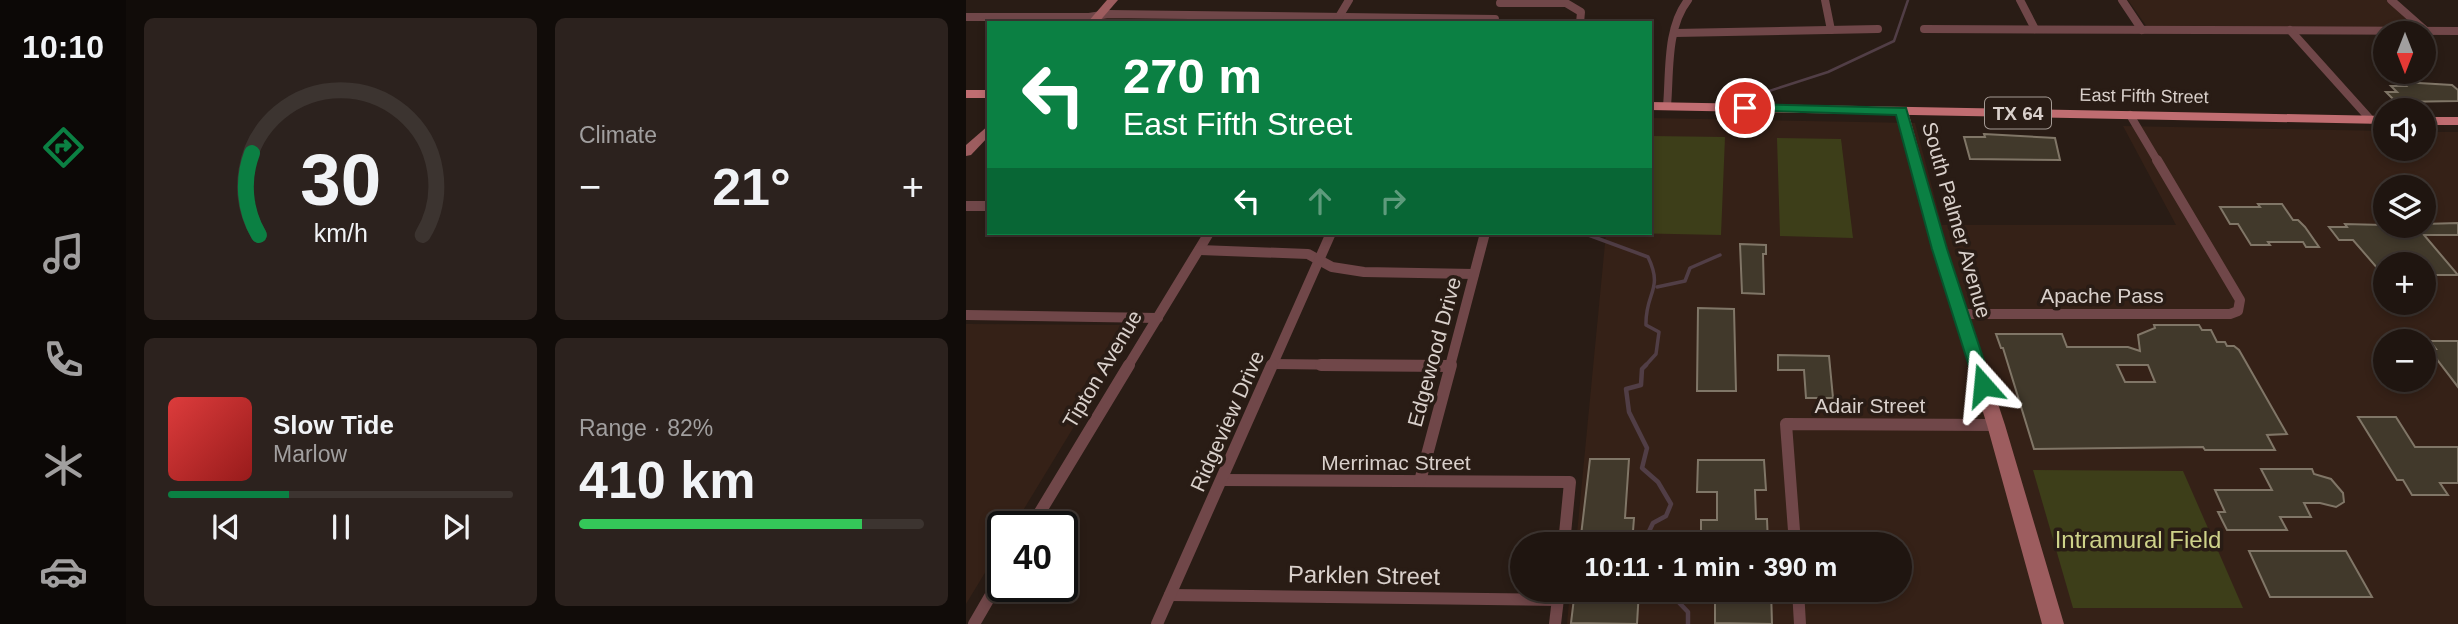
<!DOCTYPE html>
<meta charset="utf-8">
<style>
:root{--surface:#1f1510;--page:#2c221e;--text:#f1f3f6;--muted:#a19f9f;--line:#3c3430;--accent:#0b8043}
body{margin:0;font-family:Helvetica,sans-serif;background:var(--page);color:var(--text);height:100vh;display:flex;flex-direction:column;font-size:26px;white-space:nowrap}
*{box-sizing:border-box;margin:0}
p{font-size:23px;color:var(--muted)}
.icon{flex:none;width:38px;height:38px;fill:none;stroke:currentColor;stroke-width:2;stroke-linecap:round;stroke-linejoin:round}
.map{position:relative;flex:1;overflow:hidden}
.drawer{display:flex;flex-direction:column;gap:18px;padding:18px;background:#110c09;width:840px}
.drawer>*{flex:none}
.banner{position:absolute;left:21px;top:21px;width:665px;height:214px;border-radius:0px;box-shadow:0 4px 10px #0003,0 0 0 2px var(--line);background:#0b8043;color:#fff;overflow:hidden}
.needle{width:46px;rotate:180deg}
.fabs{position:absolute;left:1407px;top:21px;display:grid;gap:14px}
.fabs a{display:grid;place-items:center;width:63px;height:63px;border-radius:50%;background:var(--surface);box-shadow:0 4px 10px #0003,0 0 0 2px var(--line);font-size:35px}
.speed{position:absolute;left:21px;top:511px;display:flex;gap:14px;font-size:35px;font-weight:700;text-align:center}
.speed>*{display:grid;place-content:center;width:91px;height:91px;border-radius:50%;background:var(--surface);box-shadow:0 4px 10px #0003,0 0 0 2px var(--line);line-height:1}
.speed .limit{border:4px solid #111;border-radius:10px;background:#fff;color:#111}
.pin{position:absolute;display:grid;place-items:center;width:60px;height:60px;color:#fff;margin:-30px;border:4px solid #fff;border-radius:50%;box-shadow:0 2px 7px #0007}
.me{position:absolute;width:77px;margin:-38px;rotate:342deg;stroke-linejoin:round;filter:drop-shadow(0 0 5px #0008)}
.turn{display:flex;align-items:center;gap:24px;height:147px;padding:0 21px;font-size:32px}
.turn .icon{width:91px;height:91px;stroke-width:2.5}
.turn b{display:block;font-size:49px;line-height:60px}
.lanes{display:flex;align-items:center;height:66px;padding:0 21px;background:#0003;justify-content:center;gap:35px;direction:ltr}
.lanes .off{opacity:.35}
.big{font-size:52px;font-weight:800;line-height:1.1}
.drawer .tile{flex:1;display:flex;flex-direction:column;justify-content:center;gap:10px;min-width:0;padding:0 24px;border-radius:10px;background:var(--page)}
.drawer .dial{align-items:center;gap:0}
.dial svg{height:182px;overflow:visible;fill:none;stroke:var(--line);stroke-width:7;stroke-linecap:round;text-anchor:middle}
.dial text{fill:var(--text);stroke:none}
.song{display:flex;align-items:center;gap:21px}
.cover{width:84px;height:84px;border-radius:10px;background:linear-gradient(135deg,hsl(0 70% 55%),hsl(0 70% 35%))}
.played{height:7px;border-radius:4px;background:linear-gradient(90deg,var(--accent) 35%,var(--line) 35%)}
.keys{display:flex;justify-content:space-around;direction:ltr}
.heat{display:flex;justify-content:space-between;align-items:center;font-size:38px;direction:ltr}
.charge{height:10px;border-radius:5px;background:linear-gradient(90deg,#34c759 82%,var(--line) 0)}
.drawer .tiles{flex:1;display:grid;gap:18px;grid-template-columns:repeat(2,1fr)}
.trip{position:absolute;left:544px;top:532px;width:402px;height:70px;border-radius:35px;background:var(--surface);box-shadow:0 4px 10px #0003,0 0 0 2px var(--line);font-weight:800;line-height:70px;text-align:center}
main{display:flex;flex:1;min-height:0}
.tab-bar{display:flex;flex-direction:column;width:126px;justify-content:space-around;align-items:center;background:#0c0806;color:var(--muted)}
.tab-bar .icon{width:49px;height:49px}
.tab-bar .current{color:var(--accent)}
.tab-bar b{font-size:32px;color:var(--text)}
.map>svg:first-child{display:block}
.built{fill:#352117;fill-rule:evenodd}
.green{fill:#3d3e19}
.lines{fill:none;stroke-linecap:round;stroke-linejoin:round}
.stream-far2{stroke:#513e46;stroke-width:2.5}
.stream-far1{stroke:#513e46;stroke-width:3.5}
.stream{stroke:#513e46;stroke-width:4.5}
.building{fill:#41392b;stroke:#807667;stroke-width:2;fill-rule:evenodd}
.street-far2{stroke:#704749;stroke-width:8}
.street-far1{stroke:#704749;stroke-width:10}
.street{stroke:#704749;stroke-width:12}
.secondary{fill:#9d5d5f;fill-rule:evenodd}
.primary{fill:#c06d71;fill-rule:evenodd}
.route{fill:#0b8043;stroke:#07532c;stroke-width:2}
.labels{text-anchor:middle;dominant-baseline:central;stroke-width:7;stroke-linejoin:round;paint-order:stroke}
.far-street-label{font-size:18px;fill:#d9d0cb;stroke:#291c15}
.shield{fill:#291c15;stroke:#a49a94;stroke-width:2}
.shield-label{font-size:19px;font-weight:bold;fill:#d9d0cb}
.street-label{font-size:21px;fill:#d9d0cb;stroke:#291c15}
.near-park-label{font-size:24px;fill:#ced289;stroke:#291c15}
.near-street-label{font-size:24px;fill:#d9d0cb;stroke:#291c15}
</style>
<main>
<nav class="tab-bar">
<b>10:10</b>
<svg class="icon current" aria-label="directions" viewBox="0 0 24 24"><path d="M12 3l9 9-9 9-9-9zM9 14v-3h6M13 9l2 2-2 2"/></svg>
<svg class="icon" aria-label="music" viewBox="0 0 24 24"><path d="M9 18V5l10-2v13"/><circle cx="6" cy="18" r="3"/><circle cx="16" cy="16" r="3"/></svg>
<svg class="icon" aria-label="phone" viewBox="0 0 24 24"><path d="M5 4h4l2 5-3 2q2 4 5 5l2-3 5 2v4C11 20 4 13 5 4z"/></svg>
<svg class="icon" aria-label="climate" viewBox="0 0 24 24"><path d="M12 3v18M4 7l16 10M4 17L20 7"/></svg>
<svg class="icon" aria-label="car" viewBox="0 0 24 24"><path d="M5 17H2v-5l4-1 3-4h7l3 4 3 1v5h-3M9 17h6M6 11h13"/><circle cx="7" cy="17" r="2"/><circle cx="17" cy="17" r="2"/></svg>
</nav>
<section class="drawer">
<div class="tiles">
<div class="tile dial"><svg viewBox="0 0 100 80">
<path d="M14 69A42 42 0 1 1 86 69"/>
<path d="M14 69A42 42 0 0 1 11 33" stroke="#0b8043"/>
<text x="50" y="56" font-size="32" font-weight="700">30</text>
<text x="50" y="72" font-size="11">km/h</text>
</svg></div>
<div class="tile"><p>Climate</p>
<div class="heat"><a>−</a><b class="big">21°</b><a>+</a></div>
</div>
<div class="tile">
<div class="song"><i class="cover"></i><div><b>Slow Tide</b><p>Marlow</p></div></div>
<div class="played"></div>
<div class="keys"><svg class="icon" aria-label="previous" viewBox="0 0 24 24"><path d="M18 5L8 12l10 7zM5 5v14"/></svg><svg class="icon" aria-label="pause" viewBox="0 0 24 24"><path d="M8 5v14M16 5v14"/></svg><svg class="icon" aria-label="next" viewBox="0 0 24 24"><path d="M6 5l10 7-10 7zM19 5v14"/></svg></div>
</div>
<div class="tile"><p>Range · 82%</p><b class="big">410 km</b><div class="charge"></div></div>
</div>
</section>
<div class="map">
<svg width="1492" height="624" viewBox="0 0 1492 624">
<rect width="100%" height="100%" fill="#291c15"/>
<g class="built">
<path d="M1162,0H1420L1451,28L1181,27Z"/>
<path d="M684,118L949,123L976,225H1210L1157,126L1419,131V149H1458V132H1492V624H601L604,590H934V544H610L640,233H684ZM1419,187H1458V226H1419ZM1419,264H1458V303H1419ZM1419,341H1458V380H1419Z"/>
<path d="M0,324L155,325L166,331L47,527H37V543L0,604Z"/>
</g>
<g class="green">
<path d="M684,136L759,137L755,235L660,233H684Z"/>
<path d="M811,138L875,139L887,238L814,236Z"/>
<path d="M1067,470L1217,471L1277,608H1107Z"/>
</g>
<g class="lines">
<path class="stream-far2" d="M796,98L797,93L862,72L928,41L942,0"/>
<g class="stream-far1">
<path d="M617,233L682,257C698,290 679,292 680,325L693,332L690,354L679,366"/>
<path d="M691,287L719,281L724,268L754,255"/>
</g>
<g class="stream">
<path d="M677,544L687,523L700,516L705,504L692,482L676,468L681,448L663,412L660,389L675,385L676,369L680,365"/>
<path d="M701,590L722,612V624"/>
</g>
</g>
<g class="building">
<path d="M1436,82L1486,85L1492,90V101L1430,102L1420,92H1431L1425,86H1440Z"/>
<path d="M1018,134L1089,138L1094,160L1004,159L998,137H1019Z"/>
<path d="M1292,204H1316L1327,220H1332L1339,227L1353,247H1340L1337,242H1302L1304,245H1285L1272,224H1264L1254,207H1294Z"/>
<path d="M1492,223V235H1458L1492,275H1458V264H1419V277L1387,240H1373L1363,227H1381L1379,224L1458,226V224Z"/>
<path d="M774,244L800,245V254H797L798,294L776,293Z"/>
<path d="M732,308L768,309L770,391H731Z"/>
<path d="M1188,325H1233L1236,330H1245L1251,342H1259L1261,346H1268L1273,350L1321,434L1301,435L1309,450H1239L1237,447L1068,449L1037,348H1035L1030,334H1096L1101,347H1162L1174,351L1172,335L1189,328ZM1151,365H1182L1189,382H1159Z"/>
<path d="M1464,341H1492V387L1463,349H1470Z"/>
<path d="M812,355L863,356L867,398H840L838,370H812Z"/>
<path d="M1392,417H1430L1449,447H1492V483H1474L1482,495H1446L1437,480H1431Z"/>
<path d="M624,459H663L659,518H668L666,544H614Z"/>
<path d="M732,460H798L800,490H789L790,519H801L802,544H735V520H751V492H731Z"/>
<path d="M1295,469H1346L1348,474L1365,479L1377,493L1378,502L1370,507L1354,503H1338L1345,517H1314L1321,530H1261L1252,512H1259L1249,490H1306Z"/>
<path d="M1283,551H1380L1406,597H1304Z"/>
<path d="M609,590H673L671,624L605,623Z"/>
<path d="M749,590H805L806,624L749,623Z"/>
</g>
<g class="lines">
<g class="street-far2">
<path d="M859,0L865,30"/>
<path d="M1054,0L1069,29"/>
<path d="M1156,0L1176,30"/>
<path d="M1425,0L1460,31"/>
<path d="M534,3H600L615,12L614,23"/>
<path d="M0,17H123L142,14L529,19"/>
<path d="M371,20L383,0"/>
<path d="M958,29L1492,31"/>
<path d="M1324,30L1404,119"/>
<path d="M709,33L912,29"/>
<path d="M701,106C704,73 700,28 722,0"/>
<path d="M1164,115L1192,162"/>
</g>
<g class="street-far1">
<path d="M0,206H23"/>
<path d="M234,250L342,254L366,267L398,272L508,274"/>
<path d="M994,314H1264L1272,311L1274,300L1191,160"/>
<path d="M0,315L192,318"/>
<path d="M306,364L484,366"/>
<path d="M162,366L243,233"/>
<path d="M306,366L365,233"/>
<path d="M484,366L519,233"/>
</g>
<g class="street">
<path d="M355,365L484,366"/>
<path d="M257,480L604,482L598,544"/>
<path d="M454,481L485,365"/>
<path d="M65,527L163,365"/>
<path d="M829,544L820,424L1030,425"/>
<path d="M832,590L834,624"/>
<path d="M204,595L592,600"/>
<path d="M8,624L37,574"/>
<path d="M191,624L306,365"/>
<path d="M589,624L593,590"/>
</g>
<g class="secondary">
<path d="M141,0H152L132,23H121Z"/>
<path d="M936,107L942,111L975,231L1039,425L1098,624H1076L1021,425L961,231L930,111Z"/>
<path d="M23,125V136L5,155L0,156V145Z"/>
</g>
<g class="primary">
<rect x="0" y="90" width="23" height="8"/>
<path d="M684,102L1419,116V124L684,110Z"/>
<rect x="1458" y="117" width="34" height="8"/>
</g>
</g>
<path class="route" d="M779,104L940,108L981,249L1026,385L1023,390H1011L1009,385L966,249L930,115L775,110V105Z"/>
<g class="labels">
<g class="far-street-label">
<text transform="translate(1178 96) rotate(1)">East Fifth Street</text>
</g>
<rect class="shield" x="1019" y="97.5" width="66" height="31" rx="5"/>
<g class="shield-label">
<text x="1052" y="113">TX 64</text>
</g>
<g class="street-label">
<text transform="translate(991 220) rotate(74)">South Palmer Avenue</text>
<text x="1136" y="295">Apache Pass</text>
<text transform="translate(468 352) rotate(-75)">Edgewood Drive</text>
<text transform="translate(136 369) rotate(-59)">Tipton Avenue</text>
<text x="904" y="405">Adair Street</text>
<text transform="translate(261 421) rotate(-66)">Ridgeview Drive</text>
<text x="430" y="462">Merrimac Street</text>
</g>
<g class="near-park-label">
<text x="1172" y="539">Intramural Field</text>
</g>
<g class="near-street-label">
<text transform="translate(398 575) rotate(1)">Parklen Street</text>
</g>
</g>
</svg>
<div class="fabs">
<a><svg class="needle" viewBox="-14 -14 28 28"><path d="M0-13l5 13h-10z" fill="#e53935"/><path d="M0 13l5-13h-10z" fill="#a19f9f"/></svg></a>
<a><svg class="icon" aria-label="sound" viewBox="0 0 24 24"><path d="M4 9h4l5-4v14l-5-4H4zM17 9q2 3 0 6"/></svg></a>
<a><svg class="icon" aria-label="layers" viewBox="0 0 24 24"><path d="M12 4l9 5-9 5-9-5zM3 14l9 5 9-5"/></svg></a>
<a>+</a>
<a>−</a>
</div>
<div class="speed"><div class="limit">40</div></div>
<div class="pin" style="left:779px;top:108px;background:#d93025"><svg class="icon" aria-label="arrive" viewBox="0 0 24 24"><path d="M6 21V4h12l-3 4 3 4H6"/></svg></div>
<svg class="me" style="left:1017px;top:385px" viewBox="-20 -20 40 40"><path d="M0-17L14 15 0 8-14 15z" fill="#0b8043" stroke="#fff" stroke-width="4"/></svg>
<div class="trip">10:11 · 1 min · 390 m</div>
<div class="banner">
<div class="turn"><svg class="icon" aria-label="left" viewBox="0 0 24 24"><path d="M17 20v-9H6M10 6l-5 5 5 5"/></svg><div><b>270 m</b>East Fifth Street</div></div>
<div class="lanes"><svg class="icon" aria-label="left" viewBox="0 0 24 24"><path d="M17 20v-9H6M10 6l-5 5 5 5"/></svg><svg class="icon off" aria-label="ahead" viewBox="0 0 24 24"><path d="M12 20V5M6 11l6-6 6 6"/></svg><svg class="icon off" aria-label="right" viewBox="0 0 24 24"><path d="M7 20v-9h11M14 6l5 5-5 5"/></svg></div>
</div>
</div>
</main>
